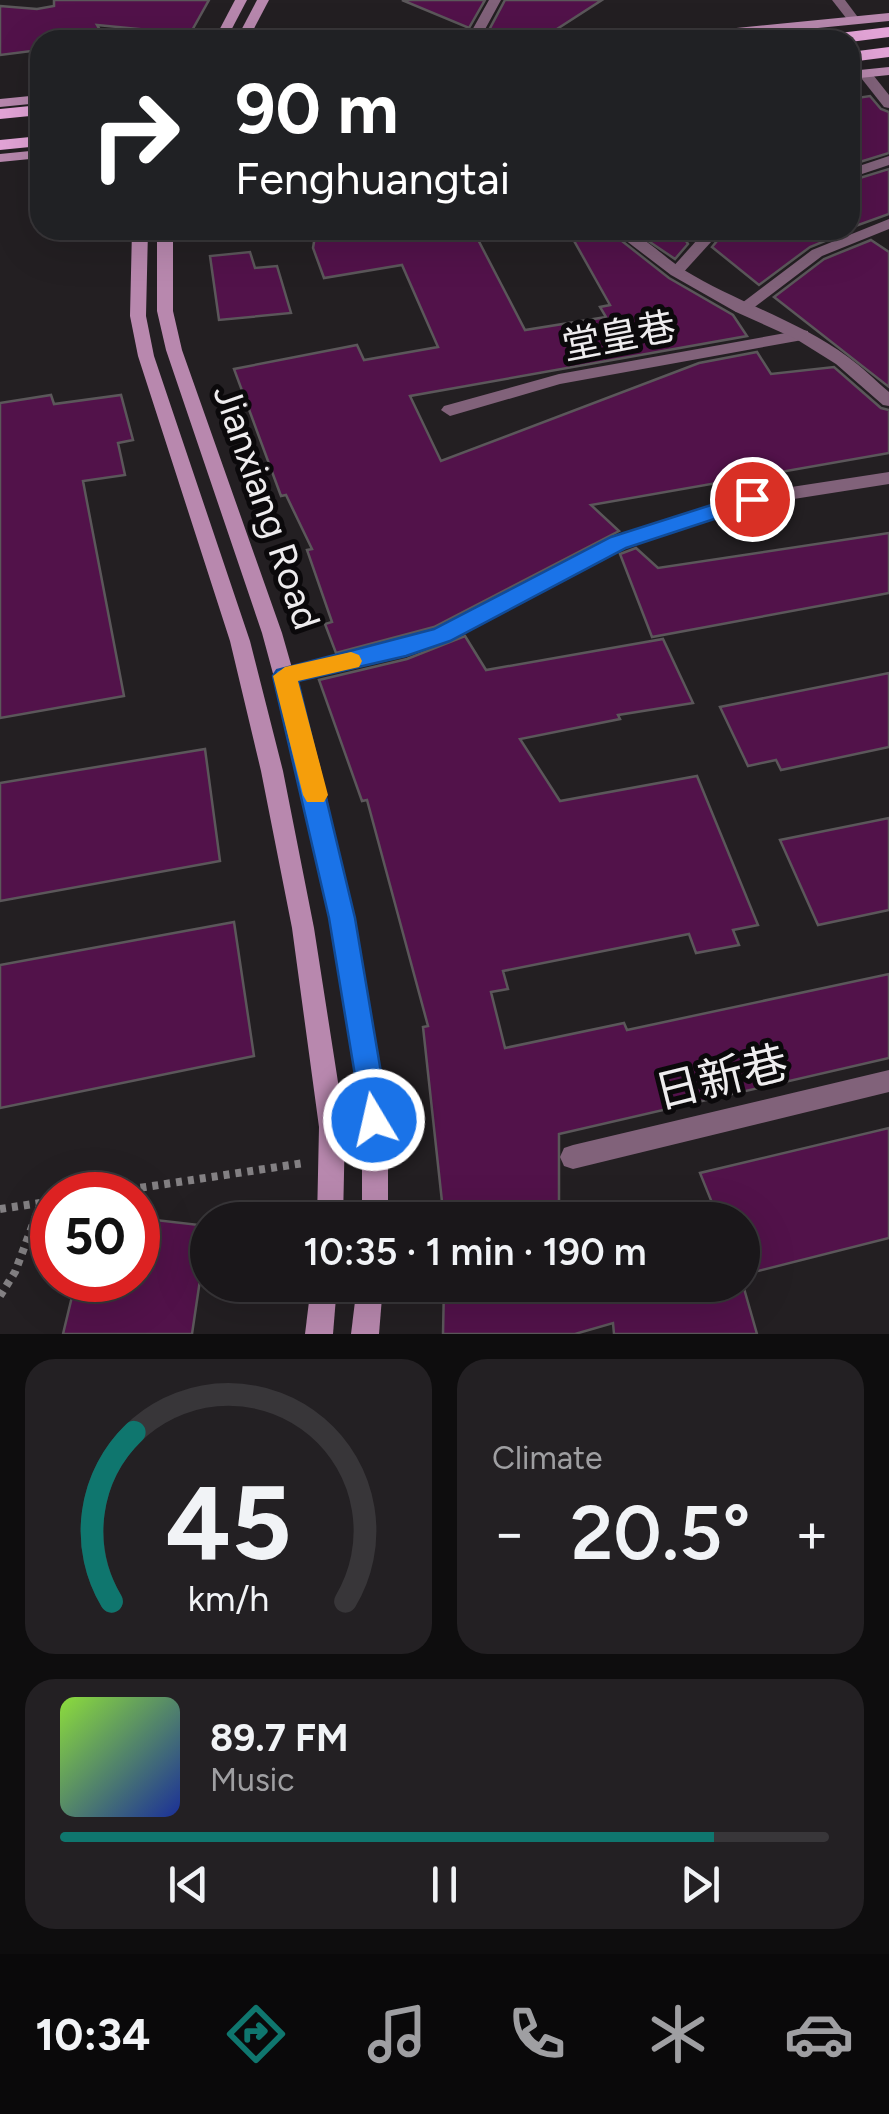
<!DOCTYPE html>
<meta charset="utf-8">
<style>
:root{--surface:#1a171a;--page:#232023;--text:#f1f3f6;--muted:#9f9fa2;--line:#383639;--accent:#0f766e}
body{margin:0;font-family:Figtree,"Noto Sans SC",sans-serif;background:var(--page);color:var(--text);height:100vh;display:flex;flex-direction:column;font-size:38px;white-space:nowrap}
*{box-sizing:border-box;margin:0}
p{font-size:32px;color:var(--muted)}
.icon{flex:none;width:55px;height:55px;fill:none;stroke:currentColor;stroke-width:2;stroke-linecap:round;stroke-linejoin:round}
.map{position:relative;height:1334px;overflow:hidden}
.side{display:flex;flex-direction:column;gap:25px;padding:25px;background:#0e0d0e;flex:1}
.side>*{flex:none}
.top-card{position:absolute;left:30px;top:30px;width:830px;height:210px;border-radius:30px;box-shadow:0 10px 40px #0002,0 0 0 2px var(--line);background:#202124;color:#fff;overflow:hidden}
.speed{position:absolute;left:30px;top:1172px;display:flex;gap:20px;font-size:50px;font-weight:700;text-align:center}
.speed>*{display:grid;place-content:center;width:130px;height:130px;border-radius:50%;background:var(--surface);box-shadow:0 10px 40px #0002,0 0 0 2px var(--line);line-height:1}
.speed .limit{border:15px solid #d22;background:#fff;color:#111}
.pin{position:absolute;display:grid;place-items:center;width:85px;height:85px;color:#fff;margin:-42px;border:5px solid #fff;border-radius:50%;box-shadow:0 2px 10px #0007}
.me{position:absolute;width:110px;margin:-55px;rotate:351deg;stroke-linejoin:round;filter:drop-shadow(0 0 8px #0008)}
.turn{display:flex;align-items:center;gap:35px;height:210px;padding:0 40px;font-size:45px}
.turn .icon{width:130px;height:130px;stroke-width:2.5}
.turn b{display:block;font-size:70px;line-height:85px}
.big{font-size:75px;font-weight:600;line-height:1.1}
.side .tile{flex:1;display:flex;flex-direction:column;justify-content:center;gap:15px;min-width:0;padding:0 35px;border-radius:30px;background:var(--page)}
.side .dial{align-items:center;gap:0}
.dial svg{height:260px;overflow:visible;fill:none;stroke:var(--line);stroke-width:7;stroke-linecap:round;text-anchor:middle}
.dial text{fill:var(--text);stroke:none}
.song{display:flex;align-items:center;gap:30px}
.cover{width:120px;height:120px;border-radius:15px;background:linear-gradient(135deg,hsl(90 70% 55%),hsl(230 70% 35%))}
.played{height:10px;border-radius:5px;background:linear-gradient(90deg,var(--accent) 85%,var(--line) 85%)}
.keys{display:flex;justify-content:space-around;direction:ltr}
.heat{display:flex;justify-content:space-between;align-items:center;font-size:55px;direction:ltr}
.side .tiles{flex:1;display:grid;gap:25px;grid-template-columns:1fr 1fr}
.tile:last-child{grid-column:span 2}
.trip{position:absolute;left:190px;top:1202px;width:570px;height:100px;border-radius:50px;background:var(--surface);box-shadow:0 10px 40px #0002,0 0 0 2px var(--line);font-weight:600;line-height:100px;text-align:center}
.menu{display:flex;height:160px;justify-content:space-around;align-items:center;background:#0a090a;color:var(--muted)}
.menu .icon{width:70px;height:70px}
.menu .current{color:var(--accent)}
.menu b{font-size:45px;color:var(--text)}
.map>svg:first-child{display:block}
.building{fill:#52124a;stroke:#5b575a;stroke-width:2.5}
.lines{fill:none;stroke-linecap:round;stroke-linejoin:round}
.path{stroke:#838083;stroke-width:8;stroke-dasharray:6 6;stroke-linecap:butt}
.lane{fill:#81627a;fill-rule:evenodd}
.street{fill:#81627a;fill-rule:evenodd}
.secondary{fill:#b888ae;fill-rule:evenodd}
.primary{fill:#e3a4d7;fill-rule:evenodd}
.route{fill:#1a73e8;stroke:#114b97;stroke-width:2.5}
.slow{fill:#f59e0b}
.labels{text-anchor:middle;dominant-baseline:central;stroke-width:10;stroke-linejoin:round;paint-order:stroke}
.street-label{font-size:38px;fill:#eeecee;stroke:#0b090b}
.near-street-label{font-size:45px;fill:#eeecee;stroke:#0b090b}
</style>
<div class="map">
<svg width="889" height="1334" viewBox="0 0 889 1334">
<rect width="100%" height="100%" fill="#231f22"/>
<g class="building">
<path d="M54,0H209L190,34L97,25L106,40H40V50L0,55V6L37,9L54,6Z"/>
<path d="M402,0H485L469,28Z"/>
<path d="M505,0H602L543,38L499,40L488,32Z"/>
<path d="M870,96L881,109L889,112V153L850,165V99Z"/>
<path d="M889,169V214L850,228V181Z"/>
<path d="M316,230H473L525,330L606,317L600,307L610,305L568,230H608L669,278L733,315L747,336L410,396L441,461L699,363L757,352L771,374L834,367L881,408L889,410V453L591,505L619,531L434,627L336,653L325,624L332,622L307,550L312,549L286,495L281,496L234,369L357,345L364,360L438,347L402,265L324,278L313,248Z"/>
<path d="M632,230H679L688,244L675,259Z"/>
<path d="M726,230H852L810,247L759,285L712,247Z"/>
<path d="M871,240L889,252V387L774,297L824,259Z"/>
<path d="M250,252L255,268L277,266L291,313L219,320L210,256Z"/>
<path d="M51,395L54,404L121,395L133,440L118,443L125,475L83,481L124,696L0,718V403Z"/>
<path d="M889,533V593L652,637L620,554L636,548L658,568Z"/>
<path d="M465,636L486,670L663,639L693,703L618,715L620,719L520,739L560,801L697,776L758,925L733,930L739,945L696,953L689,934L503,971L508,989L491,992L505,1048L624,1023L627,1030L889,974V1058L559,1134V1220H444L423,1027L428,1026L367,800L362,801L319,680L407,659Z"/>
<path d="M889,673V747L781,770L776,760L748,766L720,707Z"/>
<path d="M205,749L220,861L0,901V783Z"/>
<path d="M889,818V910L818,925L780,840Z"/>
<path d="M234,922L254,1056L0,1108V965Z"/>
<path d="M889,1128V1238L742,1275V1220H719L700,1173Z"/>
<path d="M138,1218L208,1226L192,1334H63L76,1280H138Z"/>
<path d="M444,1285H743L757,1334H614L613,1323L575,1334H443Z"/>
</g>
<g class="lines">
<g class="path">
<path d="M93,1195L304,1163"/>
<path d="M0,1209L40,1203"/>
<path d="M0,1296L15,1272L41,1203L52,1201"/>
</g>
<g class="lane">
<path d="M489,0H501L483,33L490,40H476L470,34Z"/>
<path d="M832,0H845L860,20L858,23H850Z"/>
<path d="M889,156V165L850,178V169Z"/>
<path d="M889,219V229L822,256L748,312H736L734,309L812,250Z"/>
<path d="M706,230H722L681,275H671V269Z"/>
<path d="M802,330L808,331V339L560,384L450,416L441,410L444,406L559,374Z"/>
<path d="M889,1070V1092L573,1169L564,1166L560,1157L564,1148L573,1145Z"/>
</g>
<g class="street">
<path d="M865,70L870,71L889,95V108L884,107L858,74Z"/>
<path d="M612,230C642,230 660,255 684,270C736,302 800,321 848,357C862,367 875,380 889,392V406L883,405L836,364L796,339L736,312L671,275Z"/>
<path d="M889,472V484L755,505L626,547L449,640L406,655L285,684L278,681L275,676L278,671L285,668L403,641L435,630L612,537L753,493Z"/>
</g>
<g class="secondary">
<path d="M235,0H247L226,40H214Z"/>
<path d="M257,0H269L248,40H236Z"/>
<path d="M889,13V21L695,40H650L656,36Z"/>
<path d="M889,67V75L850,79V71Z"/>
<path d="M40,95V103L0,107V99Z"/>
<path d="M40,150V158L0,162V154Z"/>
<path d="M132,230H148L146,316L154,356L250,641L283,771L314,928L345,1127L343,1220H317L319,1127L292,928L261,771L230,641L138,356L130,316Z"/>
<path d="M157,230H173V311L182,350L282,633L320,766L353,918L388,1120V1220H362V1120L331,918L298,766L262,633L166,350L157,311Z"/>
<path d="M311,1285H337L333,1334H305Z"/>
<path d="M357,1285H383L379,1334H351Z"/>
</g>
<g class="primary">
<path d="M889,27V37L850,42L815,40L823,35Z"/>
<path d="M889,47V57L850,62V52Z"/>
<path d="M40,105V115L0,119V109Z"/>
<path d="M40,136V146L0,150V140Z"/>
</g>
</g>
<path class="route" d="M752,492L760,494L763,499L760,504L626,548L450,641L406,656L298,681L355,918L389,1120L385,1130L374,1134L364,1130L329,918L273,676L277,670L434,629L611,537Z"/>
<path class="slow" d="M351,652L359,655L362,661L359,667L298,681L328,795L324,802H307L303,795L273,676L285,667Z"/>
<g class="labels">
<g class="street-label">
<text transform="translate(619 336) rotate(-11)">堂皇巷</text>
<text transform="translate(267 507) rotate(71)">Jianxiang Road</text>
</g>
<g class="near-street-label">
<text transform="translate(721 1077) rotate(-14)">日新巷</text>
</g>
</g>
</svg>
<div class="speed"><div class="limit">50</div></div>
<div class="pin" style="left:752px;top:499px;background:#d93025"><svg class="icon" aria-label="arrive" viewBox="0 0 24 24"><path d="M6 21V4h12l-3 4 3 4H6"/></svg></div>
<svg class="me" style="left:374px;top:1120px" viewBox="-20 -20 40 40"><circle r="17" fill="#1a73e8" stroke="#fff" stroke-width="3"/><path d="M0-11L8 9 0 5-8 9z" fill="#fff"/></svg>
<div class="trip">10:35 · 1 min · 190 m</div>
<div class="top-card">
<div class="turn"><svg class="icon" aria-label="right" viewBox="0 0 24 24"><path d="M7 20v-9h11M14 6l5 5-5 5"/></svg><div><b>90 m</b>Fenghuangtai</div></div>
</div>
</div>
<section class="side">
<div class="tiles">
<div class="tile dial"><svg viewBox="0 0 100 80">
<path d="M14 69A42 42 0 1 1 86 69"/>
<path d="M14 69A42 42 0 0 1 21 17" stroke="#0f766e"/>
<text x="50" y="56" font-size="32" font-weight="700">45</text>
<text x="50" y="72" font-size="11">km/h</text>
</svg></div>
<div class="tile"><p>Climate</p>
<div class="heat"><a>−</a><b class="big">20.5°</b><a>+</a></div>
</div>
<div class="tile">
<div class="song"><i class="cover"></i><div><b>89.7 FM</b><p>Music</p></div></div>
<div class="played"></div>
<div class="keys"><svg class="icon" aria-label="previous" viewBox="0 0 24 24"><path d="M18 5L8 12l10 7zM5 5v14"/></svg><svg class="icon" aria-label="pause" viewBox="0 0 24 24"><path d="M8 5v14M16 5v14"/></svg><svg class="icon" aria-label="next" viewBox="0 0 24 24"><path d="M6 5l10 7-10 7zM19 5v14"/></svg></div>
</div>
</div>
</section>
<nav class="menu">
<b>10:34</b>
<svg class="icon current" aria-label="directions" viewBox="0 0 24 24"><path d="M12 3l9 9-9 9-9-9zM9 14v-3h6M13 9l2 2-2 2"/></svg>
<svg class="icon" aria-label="music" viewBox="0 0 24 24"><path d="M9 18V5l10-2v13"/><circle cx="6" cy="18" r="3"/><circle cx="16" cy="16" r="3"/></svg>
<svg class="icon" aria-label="phone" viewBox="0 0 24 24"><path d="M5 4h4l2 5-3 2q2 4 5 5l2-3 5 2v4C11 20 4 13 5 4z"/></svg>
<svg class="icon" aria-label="climate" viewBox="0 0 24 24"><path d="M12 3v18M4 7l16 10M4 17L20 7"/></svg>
<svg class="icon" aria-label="car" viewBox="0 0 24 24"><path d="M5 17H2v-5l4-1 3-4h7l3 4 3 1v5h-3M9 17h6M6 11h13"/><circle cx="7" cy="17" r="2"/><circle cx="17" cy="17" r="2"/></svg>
</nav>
